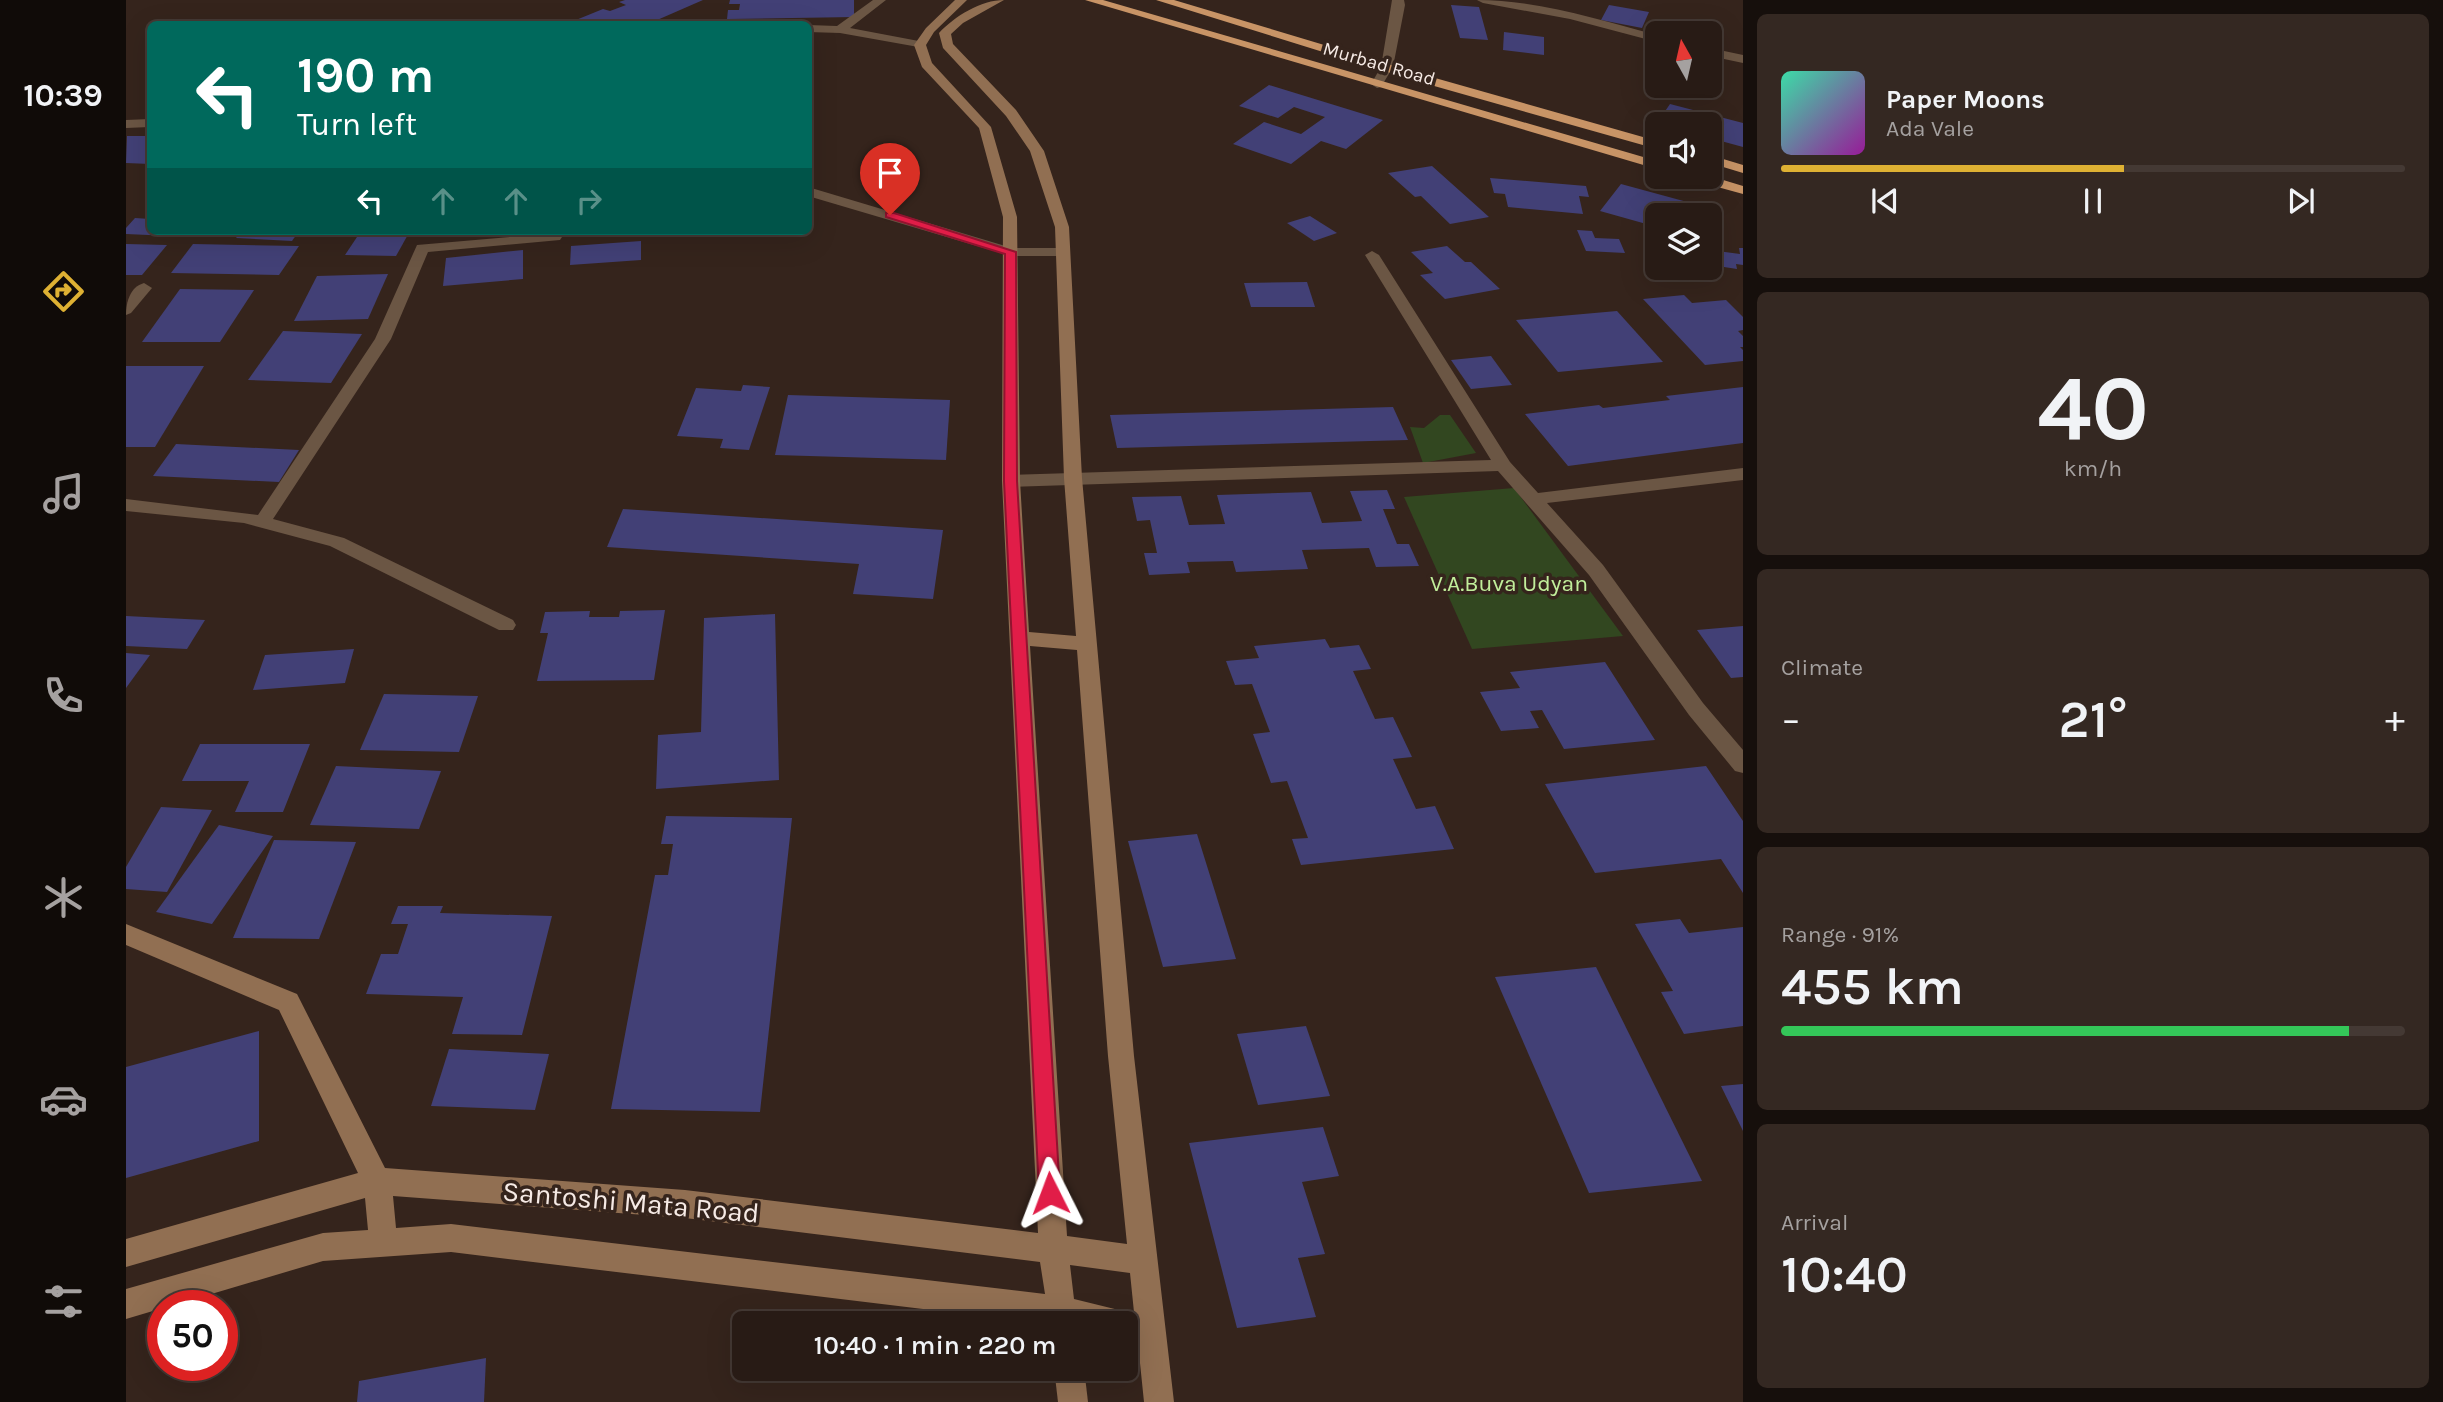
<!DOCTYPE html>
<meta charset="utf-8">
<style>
:root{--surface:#281b15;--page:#342822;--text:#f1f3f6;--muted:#a5a1a0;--line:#443934;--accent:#deb133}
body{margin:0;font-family:Karla,sans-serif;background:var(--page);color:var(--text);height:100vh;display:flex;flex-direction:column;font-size:26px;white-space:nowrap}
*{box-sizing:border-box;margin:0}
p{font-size:23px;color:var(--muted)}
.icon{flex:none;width:38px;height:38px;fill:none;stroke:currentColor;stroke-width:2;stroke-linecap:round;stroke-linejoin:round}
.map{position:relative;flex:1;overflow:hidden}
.details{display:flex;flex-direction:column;gap:14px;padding:14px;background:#160f0c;width:700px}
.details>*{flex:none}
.top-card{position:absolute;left:21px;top:21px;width:665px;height:214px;border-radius:10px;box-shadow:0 7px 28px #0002,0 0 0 2px var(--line);background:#00695c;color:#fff;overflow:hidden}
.needle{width:46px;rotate:352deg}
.controls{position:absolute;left:1519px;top:21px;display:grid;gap:14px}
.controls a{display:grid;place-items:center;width:77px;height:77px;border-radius:10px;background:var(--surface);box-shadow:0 7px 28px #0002,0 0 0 2px var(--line);font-size:35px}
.speed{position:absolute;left:21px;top:1290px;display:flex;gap:14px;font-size:35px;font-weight:700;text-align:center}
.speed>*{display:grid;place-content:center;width:91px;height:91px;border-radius:50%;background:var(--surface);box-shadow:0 7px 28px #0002,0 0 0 2px var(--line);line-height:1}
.speed .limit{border:10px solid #d22;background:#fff;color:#111}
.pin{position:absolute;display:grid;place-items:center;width:60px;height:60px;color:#fff;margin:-72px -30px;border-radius:50% 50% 50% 0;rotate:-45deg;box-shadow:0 0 7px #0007}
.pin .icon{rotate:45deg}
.me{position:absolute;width:77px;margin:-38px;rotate:357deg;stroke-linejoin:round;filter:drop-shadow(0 0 5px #0008)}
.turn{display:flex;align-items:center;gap:24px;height:147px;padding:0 35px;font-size:32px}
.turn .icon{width:91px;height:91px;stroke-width:2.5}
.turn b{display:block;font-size:49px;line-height:60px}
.lanes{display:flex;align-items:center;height:66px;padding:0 35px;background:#0003;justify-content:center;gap:35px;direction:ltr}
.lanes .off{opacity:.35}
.big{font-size:52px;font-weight:600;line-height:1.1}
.details .card{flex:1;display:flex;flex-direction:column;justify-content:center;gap:10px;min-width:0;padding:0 24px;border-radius:10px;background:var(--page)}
.details .dial{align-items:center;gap:0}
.dial b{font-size:91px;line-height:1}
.song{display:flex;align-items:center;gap:21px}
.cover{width:84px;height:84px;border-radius:10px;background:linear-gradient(135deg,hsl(160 70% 55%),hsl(300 70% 35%))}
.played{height:7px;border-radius:4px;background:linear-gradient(90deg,var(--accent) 55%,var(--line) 55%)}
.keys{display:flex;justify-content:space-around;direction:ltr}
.heat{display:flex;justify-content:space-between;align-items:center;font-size:38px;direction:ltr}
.charge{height:10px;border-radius:5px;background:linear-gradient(90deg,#34c759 91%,var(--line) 0)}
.trip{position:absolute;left:606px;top:1311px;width:406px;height:70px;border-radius:10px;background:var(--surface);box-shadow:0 7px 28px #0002,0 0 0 2px var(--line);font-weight:600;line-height:70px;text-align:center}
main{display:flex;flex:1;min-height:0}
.tabs{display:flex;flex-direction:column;width:126px;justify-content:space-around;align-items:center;background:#100b08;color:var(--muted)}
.tabs .icon{width:49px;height:49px}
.tabs .on{color:var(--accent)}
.tabs b{font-size:32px;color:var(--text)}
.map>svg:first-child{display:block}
.green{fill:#324720}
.building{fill:#424076}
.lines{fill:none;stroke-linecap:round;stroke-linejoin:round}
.street{fill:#6b5644;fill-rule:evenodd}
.secondary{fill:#916f52;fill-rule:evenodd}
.highway{fill:#c89466;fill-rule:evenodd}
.route{fill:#e11d48;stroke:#92132f;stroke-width:2}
.labels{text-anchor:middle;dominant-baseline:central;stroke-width:7;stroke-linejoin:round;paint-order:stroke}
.far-street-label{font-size:19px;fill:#f6eae5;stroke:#35241c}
.park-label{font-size:23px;fill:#c1ee9b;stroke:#35241c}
.near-street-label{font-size:28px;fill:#f6eae5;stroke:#35241c}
</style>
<main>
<nav class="tabs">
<b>10:39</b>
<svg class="icon on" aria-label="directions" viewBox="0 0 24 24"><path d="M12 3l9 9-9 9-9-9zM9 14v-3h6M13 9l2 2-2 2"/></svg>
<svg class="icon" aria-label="music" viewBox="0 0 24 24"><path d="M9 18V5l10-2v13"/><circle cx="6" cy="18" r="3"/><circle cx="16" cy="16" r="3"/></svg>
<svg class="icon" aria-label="phone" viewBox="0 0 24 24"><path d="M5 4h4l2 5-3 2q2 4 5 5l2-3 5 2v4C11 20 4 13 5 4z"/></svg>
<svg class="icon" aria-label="climate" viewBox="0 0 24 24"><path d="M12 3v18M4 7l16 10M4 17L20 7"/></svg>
<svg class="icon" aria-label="car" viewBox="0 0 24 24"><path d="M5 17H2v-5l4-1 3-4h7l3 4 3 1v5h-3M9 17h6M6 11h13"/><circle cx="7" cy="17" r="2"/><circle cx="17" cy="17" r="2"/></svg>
<svg class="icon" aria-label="filters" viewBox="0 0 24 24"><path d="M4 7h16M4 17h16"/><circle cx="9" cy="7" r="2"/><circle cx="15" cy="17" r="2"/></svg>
</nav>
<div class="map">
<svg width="1617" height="1402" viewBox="0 0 1617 1402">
<rect width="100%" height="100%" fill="#35241c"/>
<g class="green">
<path d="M1314,415H1324L1350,453L1297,463L1284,427L1298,428Z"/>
<path d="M1388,488L1497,636L1346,649L1278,497Z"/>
</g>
<g class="building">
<path d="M499,0H577L522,24L445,22L477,9L484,11L500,5L493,2Z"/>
<path d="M604,0H728V17L601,19L602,10H613L614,4H603Z"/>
<path d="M1325,5L1353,7L1362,40L1334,38Z"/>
<path d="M1483,5L1523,12L1516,28L1475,20Z"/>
<path d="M1378,32L1418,37V55L1377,50Z"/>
<path d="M1143,85L1257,120L1220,149L1195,141L1165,164L1107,144L1138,122L1175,134L1199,117L1168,107L1152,118L1113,106Z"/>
<path d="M1544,104L1617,123V147L1584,138V124L1531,123Z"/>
<path d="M1,136H24L20,142H24V164L0,163Z"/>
<path d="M1306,166L1363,217L1324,224L1295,196L1289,197L1262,173Z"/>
<path d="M1364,178L1460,186L1463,197L1453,196L1457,214L1382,207L1379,194L1368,193Z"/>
<path d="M1495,184L1587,209L1583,215H1531V227L1474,211Z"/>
<path d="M1184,216L1211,233L1188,241L1161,223Z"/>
<path d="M9,218L24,219V231H71L66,237L0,234V228Z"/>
<path d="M1451,230L1466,231L1469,238L1493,239L1499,253L1460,251Z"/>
<path d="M116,231H173L166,241L110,238Z"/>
<path d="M235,231H284L270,256L219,255Z"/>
<path d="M515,241V260L444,265L445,246Z"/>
<path d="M0,244L41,245L16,275H0Z"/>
<path d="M67,244L173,246L153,275L45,273Z"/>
<path d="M1321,246L1339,262H1345L1374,289L1319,299L1294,275L1307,273L1285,252Z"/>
<path d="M1613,248H1617V265L1610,264L1611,269L1585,265L1584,250L1614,254Z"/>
<path d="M397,250V279L317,286L320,258Z"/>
<path d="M262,274L242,319L168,321L191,276Z"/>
<path d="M1181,282L1189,307H1125L1118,283Z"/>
<path d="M54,289L128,290L94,342H16Z"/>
<path d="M1558,295L1566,303L1600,300L1617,317V330L1612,331L1617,336V347H1614L1617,350V361L1579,365L1517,299Z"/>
<path d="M1491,311L1537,362L1432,372L1390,320Z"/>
<path d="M157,331L236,334L205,383L122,380Z"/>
<path d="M1365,356L1386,385L1345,389L1325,360Z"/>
<path d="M0,366H78L29,447H0Z"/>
<path d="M617,385L644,387L623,450L594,448L597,439L551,436L570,388L615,391Z"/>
<path d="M1617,387V443L1442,466L1399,414L1473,405L1477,408L1544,400L1540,396Z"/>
<path d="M662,395L824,400L820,460L649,455Z"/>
<path d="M1267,407L1282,440L991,448L984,415Z"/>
<path d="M50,444L173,450L153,482L27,476Z"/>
<path d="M1261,490L1269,509H1257L1271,544H1283L1293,566L1250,567L1243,548L1176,550L1182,569L1110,572L1107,561L1061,562L1064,573L1023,575L1018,553H1031L1024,520L1011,521L1006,497L1055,496L1063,525L1099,524L1091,495L1185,492L1196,523L1236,521L1224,491Z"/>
<path d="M497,509L817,530L807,599L727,594L733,564L481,547Z"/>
<path d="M539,610L528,680L411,681L422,633H414L419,612L464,611L463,617H493L494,611Z"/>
<path d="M649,614L653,780L530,789L532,735L575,732L578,618Z"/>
<path d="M0,616L79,620L61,649L0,646Z"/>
<path d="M1617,626V677L1605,678L1571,630Z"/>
<path d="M1199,639L1204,648L1233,645L1245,669L1227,671L1249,719L1267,717L1286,757L1267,759L1290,809L1309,806L1328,849L1175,865L1166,839L1182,838L1161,781L1145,783L1127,734L1144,732L1126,684L1109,685L1100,661L1133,658L1128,646Z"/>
<path d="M228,649L219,683L127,690L139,655Z"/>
<path d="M0,653L24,655L0,688Z"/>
<path d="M1479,662L1529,740L1438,749L1416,710L1404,711L1413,728L1375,731L1354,692L1394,688L1384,672Z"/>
<path d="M258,694L352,696L333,752L234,750Z"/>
<path d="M74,744H184L157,812H109L123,781H56Z"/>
<path d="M210,766L315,771L293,829L184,825Z"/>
<path d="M1580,766L1617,821V893L1595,859L1469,873L1419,784Z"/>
<path d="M35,807L86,810L41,892L0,889V867Z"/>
<path d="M540,816L666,818L634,1112L485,1109L529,875H542L547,844H535Z"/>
<path d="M93,825L147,836L86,924L30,912Z"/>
<path d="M1071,834L1110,959L1037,967L1002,841Z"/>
<path d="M148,840L230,842L193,939L107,938Z"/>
<path d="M272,906H317L314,913L426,916L396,1035L326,1034L337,997L240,994L255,954H272L282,924H265Z"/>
<path d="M1554,919L1563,933L1617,927V1026L1558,1034L1535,992L1547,991L1509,924Z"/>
<path d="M1470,967L1576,1181L1463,1193L1369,977Z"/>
<path d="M1180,1026L1204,1096L1132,1105L1111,1034Z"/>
<path d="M133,1031V1141L0,1178V1067Z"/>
<path d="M323,1049L423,1054L409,1110L305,1106Z"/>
<path d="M1617,1084V1131L1595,1086Z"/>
<path d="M1197,1127L1213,1176L1176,1182L1199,1254L1172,1258L1190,1317L1111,1328L1063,1143Z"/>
<path d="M360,1358L358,1402H231L233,1381Z"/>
</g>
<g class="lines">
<g class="street">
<path d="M747,0H760L724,28L798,42V48L714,33L682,32V25L711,26Z"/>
<path d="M1266,0H1278L1279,5L1267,67L1255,87L1251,88L1245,84L1255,67Z"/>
<path d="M1351,0C1412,0 1473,20 1531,35V42L1444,19L1357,3Z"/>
<path d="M1584,48L1617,55V63L1584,56Z"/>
<path d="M24,119V127L0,128V120Z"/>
<path d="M682,187L886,248H936L943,252L936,256H885L682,196Z"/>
<path d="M429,233L436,237L434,240L302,252L265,339L147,519L218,538L387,620L390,625L387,630H373L204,546L118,523L0,511V499L132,515L249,339L291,245Z"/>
<path d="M1246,251L1253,255L1384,462L1412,493L1617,468V480L1421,503L1477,565L1577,703L1617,750V773L1609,771L1563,715L1463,575L1372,471L885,487L876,481L885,475L946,473L1365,460L1239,255Z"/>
<path d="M18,283L26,288L5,313L0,315C0,302 4,287 18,283Z"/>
</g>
<g class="secondary">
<path d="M829,0H841L808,32L800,45L806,63L865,127L891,217L894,481L903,632L950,636L938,478L929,227L904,151L880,116L817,48L813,33C829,16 855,0 878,0L837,23L825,34L827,44L890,110L918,151L943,227L956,478L1008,1056L1048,1402H1018L1010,1324L1005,1333L999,1336V1323H912L325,1252L197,1261L45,1306H37V1308L0,1319V1289L197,1233L242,1230L239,1198L0,1267V1239L232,1173L153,1010L0,945V924L171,994L259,1168L559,1190L912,1233L876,481L877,217L853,128L796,67L788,45L800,28ZM904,646L951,650L982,1056L1001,1244L941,1236ZM267,1196L559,1218L914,1262L919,1294L325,1224L270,1228ZM944,1265L1004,1273L1009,1322L1005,1313L948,1299Z"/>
<path d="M928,1368H958L962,1402H932Z"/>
</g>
<g class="highway">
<path d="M959,0H977L1531,161V169Z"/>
<path d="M1030,0H1048L1295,74L1531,141V149L1287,80Z"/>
<path d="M1584,155L1617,165V173L1584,163Z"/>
<path d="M1584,176L1617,186V194L1566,180L1564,177Z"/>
</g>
</g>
<path class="route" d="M760,213H768L890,252L891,481L934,1193L931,1200L924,1203L916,1200L913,1193L878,481L879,254L760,217Z"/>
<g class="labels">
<g class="far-street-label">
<text transform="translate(1253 64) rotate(16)">Murbad Road</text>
</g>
<g class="park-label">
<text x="1383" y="583">V.A.Buva Udyan</text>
</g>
<g class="near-street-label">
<text transform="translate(505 1202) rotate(5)">Santoshi Mata Road</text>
</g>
</g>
</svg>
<div class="controls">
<a><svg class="needle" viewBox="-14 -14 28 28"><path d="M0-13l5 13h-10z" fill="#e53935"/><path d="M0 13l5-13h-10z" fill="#a5a1a0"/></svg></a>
<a><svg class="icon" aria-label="sound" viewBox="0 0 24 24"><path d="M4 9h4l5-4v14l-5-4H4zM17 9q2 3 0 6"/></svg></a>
<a><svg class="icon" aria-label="layers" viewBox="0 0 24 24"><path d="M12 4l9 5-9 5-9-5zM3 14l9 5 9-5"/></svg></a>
</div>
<div class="speed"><div class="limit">50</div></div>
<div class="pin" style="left:764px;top:215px;background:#d93025"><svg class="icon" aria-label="arrive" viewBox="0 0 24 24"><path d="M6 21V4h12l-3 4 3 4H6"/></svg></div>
<svg class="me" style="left:924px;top:1193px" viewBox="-20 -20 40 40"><path d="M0-17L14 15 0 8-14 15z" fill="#e11d48" stroke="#fff" stroke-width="4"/></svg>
<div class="trip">10:40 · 1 min · 220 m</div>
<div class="top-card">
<div class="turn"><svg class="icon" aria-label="left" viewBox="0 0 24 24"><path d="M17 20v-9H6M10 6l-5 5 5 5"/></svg><div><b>190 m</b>Turn left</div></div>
<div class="lanes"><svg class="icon" aria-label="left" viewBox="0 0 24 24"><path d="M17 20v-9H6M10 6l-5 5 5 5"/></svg><svg class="icon off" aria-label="ahead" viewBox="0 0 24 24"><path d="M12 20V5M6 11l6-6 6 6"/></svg><svg class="icon off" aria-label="ahead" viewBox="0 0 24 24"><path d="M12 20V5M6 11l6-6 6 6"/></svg><svg class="icon off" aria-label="right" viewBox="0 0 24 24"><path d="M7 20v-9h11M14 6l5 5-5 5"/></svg></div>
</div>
</div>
<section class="details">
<div class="card">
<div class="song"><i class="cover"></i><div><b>Paper Moons</b><p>Ada Vale</p></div></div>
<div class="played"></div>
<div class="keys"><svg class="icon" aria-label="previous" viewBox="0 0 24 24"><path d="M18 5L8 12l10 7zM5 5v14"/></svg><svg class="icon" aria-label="pause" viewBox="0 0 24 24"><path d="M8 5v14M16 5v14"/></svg><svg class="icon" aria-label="next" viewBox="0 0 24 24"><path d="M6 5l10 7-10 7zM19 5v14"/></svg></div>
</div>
<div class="card dial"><b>40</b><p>km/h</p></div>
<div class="card"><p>Climate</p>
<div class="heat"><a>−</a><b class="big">21°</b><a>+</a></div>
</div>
<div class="card"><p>Range · 91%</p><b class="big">455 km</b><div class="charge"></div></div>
<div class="card"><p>Arrival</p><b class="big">10:40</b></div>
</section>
</main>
